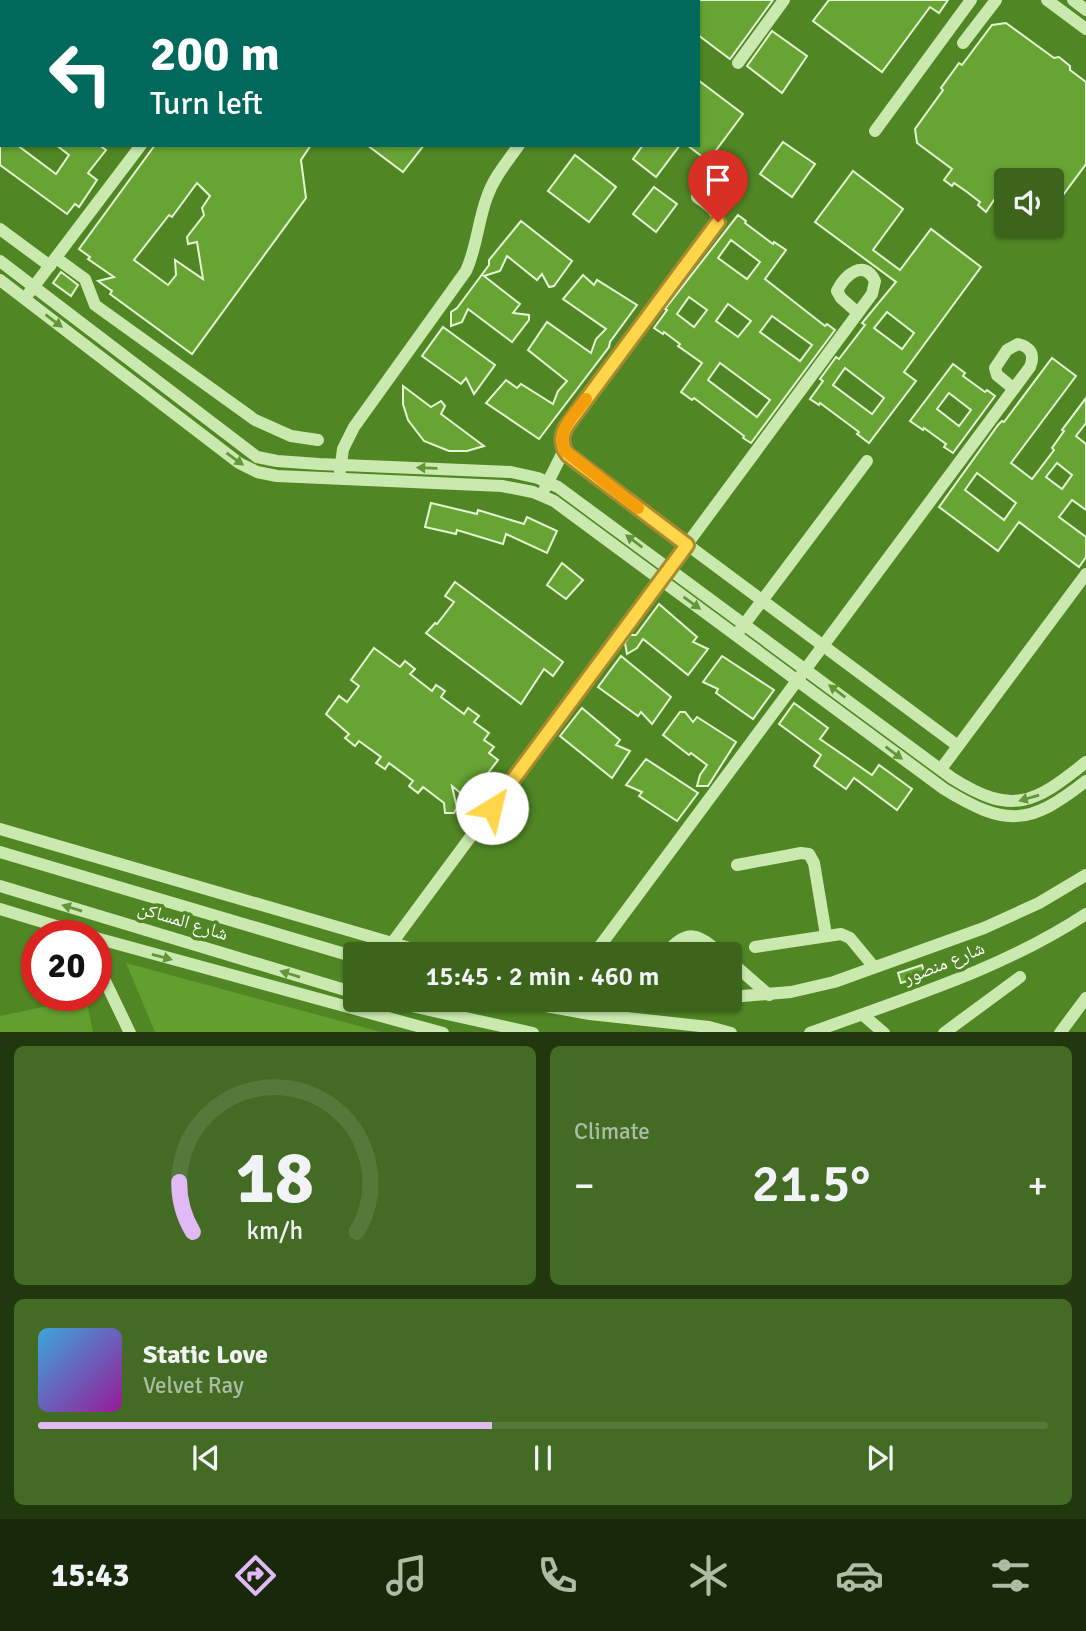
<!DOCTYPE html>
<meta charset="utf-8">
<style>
:root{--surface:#3c651b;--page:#436b24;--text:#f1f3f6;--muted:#acbda3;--line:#55793a;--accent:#e1b9f5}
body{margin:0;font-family:Signika,"Noto Naskh Arabic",sans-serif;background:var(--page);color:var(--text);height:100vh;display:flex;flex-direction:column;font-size:26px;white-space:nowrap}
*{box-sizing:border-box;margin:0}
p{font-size:23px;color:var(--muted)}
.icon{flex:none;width:38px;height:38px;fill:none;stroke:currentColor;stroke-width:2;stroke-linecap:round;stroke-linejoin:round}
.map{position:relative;height:1032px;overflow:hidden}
.side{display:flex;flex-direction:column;gap:14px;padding:14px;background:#21380f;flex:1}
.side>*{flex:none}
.top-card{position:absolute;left:0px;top:0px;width:700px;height:147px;box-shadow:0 2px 5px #0004;background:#00695c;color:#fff;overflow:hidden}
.fabs{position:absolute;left:994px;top:168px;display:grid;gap:14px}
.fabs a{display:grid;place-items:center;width:70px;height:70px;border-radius:7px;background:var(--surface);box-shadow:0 2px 5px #0004;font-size:35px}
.speed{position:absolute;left:21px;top:920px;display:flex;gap:14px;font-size:35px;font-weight:700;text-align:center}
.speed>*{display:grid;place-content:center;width:91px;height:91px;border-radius:50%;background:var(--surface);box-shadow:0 2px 5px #0004;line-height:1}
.speed .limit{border:10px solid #d22;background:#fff;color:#111}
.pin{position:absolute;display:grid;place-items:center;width:60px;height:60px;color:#fff;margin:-72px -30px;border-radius:50% 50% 50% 0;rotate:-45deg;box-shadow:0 0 7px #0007}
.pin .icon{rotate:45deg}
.me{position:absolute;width:77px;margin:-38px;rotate:36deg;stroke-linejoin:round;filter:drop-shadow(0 0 5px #0008)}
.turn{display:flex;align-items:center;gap:24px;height:147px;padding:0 35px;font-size:32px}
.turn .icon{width:91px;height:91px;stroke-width:2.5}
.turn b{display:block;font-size:49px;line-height:60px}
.big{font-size:52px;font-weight:600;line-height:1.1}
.side .widget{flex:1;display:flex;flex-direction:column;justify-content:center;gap:10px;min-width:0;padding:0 24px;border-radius:10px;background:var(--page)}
.side .dial{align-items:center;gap:0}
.dial svg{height:182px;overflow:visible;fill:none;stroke:var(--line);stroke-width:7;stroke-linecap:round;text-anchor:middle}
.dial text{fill:var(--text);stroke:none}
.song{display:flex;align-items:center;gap:21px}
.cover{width:84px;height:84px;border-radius:10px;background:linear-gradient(135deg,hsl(200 70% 55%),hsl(300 70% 35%))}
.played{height:7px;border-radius:4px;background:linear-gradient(90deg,var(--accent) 45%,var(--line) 45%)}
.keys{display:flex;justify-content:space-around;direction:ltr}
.heat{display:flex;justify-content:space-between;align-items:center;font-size:38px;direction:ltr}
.side .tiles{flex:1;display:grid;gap:14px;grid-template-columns:1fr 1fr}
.widget:last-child{grid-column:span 2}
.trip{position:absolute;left:343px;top:942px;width:399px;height:70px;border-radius:7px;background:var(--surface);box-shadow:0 2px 5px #0004;font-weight:600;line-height:70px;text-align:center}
.dock{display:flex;height:112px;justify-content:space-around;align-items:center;background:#18280b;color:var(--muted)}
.dock .icon{width:49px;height:49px}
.dock .current{color:var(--accent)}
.dock b{font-size:32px;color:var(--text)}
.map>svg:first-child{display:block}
.green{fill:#629f2e}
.building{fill:#67a434;stroke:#e4f7d3;stroke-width:2;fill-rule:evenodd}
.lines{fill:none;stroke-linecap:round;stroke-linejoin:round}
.minor{stroke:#cae9af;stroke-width:12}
.oneway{fill:#629639}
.route-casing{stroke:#a68a30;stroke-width:18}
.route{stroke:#ffd54a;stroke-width:12}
.slow{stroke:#f59e0b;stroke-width:12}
.labels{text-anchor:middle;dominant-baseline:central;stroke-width:7;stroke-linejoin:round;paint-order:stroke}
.street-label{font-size:19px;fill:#fff;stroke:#508724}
</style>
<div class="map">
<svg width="1086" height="1033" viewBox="0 0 1086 1033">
<rect width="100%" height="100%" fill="#508724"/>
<g class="green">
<path d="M126,963L381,1032H155Z"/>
<path d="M86,998L93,1032H0V1016Z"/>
</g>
<g class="building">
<path d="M698,0H773L730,59L698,35Z"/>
<path d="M829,0H948L939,13L930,7L882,72L813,21Z"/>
<path d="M1006,23L1054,58L1059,57L1070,66V70L1086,82V164L1052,210V180H1006V209L994,200L986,212L978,205L980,202L967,192L954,183L952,186L944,180L952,169L917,143L915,129L943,90L941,88L959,63L962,65L992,25Z"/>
<path d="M772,31L807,56L782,93L747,66Z"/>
<path d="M698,80L743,114L708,161L687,145H698Z"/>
<path d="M783,142L815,164L792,197L760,174Z"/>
<path d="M0,145H17L56,174L69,155L56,145H99L106,150L88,173L97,180L79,207L75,204L67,214L0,165Z"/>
<path d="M155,145H311L301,160L306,198L192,354L110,294L112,291L98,281L114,277L88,259L90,257L79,249ZM197,183L210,196L202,208L204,215L187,237L188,244L197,242L203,279L175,260L176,275L168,285L134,260L169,215L172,217Z"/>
<path d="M367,145H424L403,172Z"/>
<path d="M643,145H680L656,177L633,159Z"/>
<path d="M575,155L616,187L589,222L548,191Z"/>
<path d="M853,171L903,209L873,250L900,270L931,229L981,267L904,372L916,381L869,443L857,434L859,432L820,403L819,405L810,399L823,381L820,379L836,357L839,359L865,325L862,323L896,282L815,222ZM887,312L914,333L902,349L874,328ZM845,368L884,398L872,414L833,385Z"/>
<path d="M654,187L677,204L656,232L633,214Z"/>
<path d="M738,215L746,221L745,223L773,244L774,242L786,250L765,279L825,326L827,324L835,330L751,443L743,438L744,436L694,398L692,400L681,392L702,363L678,346L680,344L664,332L663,334L654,328L667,310L665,309ZM731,240L760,262L747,279L718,258ZM689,297L707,310L694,327L677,314ZM728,304L751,321L738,337L716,321ZM772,316L812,345L800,361L760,332ZM720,363L770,400L757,417L708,380Z"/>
<path d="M521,221L572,261L554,286L549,287L542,274L537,280L507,256L500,271L484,276L520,304L513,313L529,315V320L512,342L468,309L462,322L451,326V312L457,308L489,265V260Z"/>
<path d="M61,272L78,285L71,296L53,283Z"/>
<path d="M583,275L594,285L597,280L637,305L610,342L609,347L539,439L486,403L506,380L517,388L521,384L553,404L558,391L567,381L528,350L547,322L591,353L596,339L606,329L563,299Z"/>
<path d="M443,327L495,365L474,394L466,378L461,384L422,356Z"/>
<path d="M1052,358L1076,376L1011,463L1032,479L1054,450L1052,448L1064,431L1062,430L1086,398V423L1076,436L1086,444V510L1072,500L1059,517L1086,537V557L1079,567L1019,522L998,551L939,507L998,425L1002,421L1004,422ZM1057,463L1072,475L1062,489L1046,477ZM977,473L1016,503L1004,520L965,490Z"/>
<path d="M953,364L965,373L963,376L985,392L987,390L995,396L953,453L944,447L946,444L924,428L923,430L910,421ZM949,393L971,410L959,426L937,409Z"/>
<path d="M403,386L431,407L441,401L445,406L441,414L484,446L467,451H449L424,441L408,420L403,404Z"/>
<path d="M431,503L477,514L478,510L524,524L527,517L557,531L547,553L506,534L503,544L457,530L456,534L425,527Z"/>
<path d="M562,563L583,580L566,599L547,585Z"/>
<path d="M455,582L563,662L553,676L544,669L521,704L426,633L435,623L437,624L454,602L445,596Z"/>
<path d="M659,604L697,637L693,642L708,649L688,675L643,639L637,648L627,654L625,643L630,635H636Z"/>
<path d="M374,648L400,667L405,661L415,669L410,674L432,691L436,685L445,691L441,697L464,714L468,708L479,716L474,722L489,733L484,740L494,747L489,753L498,760L468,799L452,786L457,808L454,813H445L444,803L423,787L418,793L409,786L413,781L389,763L385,769L376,763L381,757L359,741L355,746L345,738L349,734L326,714L339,696L347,702L359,686L351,680Z"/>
<path d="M621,656L671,697L652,724L641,712L638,716L598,687Z"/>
<path d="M722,656L774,690L753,719L716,693L718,689L703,682Z"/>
<path d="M794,703L828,728L820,739L872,775L879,765L912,789L897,810L854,778L846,789L814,766L821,755L779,724Z"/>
<path d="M582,708L620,740L616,745L630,751L612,778L560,736Z"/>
<path d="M680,712H685L693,722L697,717L736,742L708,786H697L700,775L707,765L691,753L689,755L663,735Z"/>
<path d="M646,759L698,793L677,821L639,796L642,792L626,785Z"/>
<path d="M922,965L925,975L901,983L898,973Z"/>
</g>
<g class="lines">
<g class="minor">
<path d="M318,0L321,2"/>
<path d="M1047,0L1086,29"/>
<path d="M1073,0L1086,10"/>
<path d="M35,2L37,0"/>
<path d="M250,2L252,0"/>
<path d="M410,2H424"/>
<path d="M963,43L996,0"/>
<path d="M0,49L2,47"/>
<path d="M738,63L784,0"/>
<path d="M875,131L971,0"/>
<path d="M697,197C707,205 721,211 717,226L567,424C559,436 561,449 572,459L958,746"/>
<path d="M0,229L50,266"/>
<path d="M56,258L85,279L95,305L255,420L291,436L318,440"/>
<path d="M0,261L257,457L277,461L319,464L511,472L538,478L558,487L952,778C1012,816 1034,804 1086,762"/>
<path d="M0,280L239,463L257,472L277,476L502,486L533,492L554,501L944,789C1006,827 1029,826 1086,781"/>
<path d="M29,293L141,145"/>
<path d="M340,471L343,449L354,427L466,271C477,247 478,221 487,197C494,177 507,162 519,145"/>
<path d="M545,488L564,450"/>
<path d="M740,630L867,461"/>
<path d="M941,769L1086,574"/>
<path d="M0,829L430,954"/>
<path d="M0,852L355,957"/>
<path d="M737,865L801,853L809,854L814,863L826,935"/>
<path d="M0,886L355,993"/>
<path d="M0,909L89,936"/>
<path d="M96,938L443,1033"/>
<path d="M392,943L858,313L872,294L875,281C864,258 845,275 837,291L841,298L858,313"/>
<path d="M755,947L841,934L850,938L874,967"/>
<path d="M594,954L1030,367C1035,355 1031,347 1018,344L1007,350L995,368L997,375L1014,389"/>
<path d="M665,954C688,928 697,933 721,954"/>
<path d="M730,961L769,995"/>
<path d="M96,962L130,1033"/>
<path d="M730,997L791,992L834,982L984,928L1039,903L1086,875"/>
<path d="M380,999L533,1033"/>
<path d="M505,999L590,1014L709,1027L731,1033"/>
<path d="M863,1015L884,1033"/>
<path d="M810,1033C905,998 1001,970 1086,914"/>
<path d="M944,1033L1020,977"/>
<path d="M1060,1033L1086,998"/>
</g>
</g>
<defs><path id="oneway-solid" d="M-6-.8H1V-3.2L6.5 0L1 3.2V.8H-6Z" transform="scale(1.75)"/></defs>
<g class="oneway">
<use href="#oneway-solid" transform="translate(54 321) rotate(37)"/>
<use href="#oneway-solid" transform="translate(235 459) rotate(36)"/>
<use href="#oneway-solid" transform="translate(427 468) rotate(-178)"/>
<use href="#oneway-solid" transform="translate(634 541) rotate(-143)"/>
<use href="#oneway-solid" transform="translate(692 603) rotate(36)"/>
<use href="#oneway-solid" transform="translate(837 691) rotate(-143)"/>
<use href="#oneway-solid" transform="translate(894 753) rotate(37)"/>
<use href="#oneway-solid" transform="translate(1029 798) rotate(164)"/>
<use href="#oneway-solid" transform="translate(72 908) rotate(-163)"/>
<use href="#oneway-solid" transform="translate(162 957) rotate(15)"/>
<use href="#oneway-solid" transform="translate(290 974) rotate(-163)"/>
</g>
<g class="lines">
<g class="route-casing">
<path id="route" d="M492,808L687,545L568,455C560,445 561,434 568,424L718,222"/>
</g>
<use href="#route" class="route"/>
<path class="slow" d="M586,399C574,415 557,430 564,450L638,508"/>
</g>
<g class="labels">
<g class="street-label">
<text transform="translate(183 921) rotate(17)">شارع المساكن</text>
<text transform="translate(944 963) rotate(-22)">شارع منصور</text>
</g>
</g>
</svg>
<div class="fabs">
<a><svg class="icon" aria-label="sound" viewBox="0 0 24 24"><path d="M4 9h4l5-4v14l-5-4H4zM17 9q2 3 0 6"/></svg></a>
</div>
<div class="speed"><div class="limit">20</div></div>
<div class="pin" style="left:718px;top:222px;background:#d93025"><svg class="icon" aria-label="arrive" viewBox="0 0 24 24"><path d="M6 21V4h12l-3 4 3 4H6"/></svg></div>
<svg class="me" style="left:492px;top:808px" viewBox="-20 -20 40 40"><circle r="19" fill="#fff"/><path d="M0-13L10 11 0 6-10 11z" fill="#ffd54a"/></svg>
<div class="trip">15:45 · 2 min · 460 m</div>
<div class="top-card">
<div class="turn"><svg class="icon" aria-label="left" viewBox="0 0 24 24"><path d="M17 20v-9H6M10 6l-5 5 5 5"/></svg><div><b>200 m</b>Turn left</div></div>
</div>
</div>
<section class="side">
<div class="tiles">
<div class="widget dial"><svg viewBox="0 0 100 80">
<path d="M14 69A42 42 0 1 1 86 69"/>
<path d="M14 69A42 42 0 0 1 8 47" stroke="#e1b9f5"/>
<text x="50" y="56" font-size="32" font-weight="700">18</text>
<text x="50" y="72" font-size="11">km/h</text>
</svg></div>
<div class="widget"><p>Climate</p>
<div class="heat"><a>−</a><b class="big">21.5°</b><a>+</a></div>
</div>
<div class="widget">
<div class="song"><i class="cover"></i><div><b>Static Love</b><p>Velvet Ray</p></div></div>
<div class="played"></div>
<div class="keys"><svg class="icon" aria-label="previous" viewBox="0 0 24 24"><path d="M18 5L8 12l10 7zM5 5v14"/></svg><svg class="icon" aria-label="pause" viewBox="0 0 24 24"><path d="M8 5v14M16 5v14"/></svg><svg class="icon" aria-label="next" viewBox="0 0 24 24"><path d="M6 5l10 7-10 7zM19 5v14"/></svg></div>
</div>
</div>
</section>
<nav class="dock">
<b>15:43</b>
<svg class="icon current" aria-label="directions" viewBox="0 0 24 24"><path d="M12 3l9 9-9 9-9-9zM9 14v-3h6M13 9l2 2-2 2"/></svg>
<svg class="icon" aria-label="music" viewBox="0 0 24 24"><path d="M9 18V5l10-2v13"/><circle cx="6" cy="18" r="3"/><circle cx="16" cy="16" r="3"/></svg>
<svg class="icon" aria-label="phone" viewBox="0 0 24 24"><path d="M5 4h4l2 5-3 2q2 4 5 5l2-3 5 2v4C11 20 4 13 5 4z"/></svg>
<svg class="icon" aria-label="climate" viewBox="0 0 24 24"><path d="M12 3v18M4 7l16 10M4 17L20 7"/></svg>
<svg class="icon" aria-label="car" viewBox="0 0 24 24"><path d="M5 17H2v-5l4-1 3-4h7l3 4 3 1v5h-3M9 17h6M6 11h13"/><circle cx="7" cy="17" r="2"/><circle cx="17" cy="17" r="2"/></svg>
<svg class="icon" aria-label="filters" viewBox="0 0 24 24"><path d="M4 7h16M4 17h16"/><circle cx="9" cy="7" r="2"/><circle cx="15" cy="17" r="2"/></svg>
</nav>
